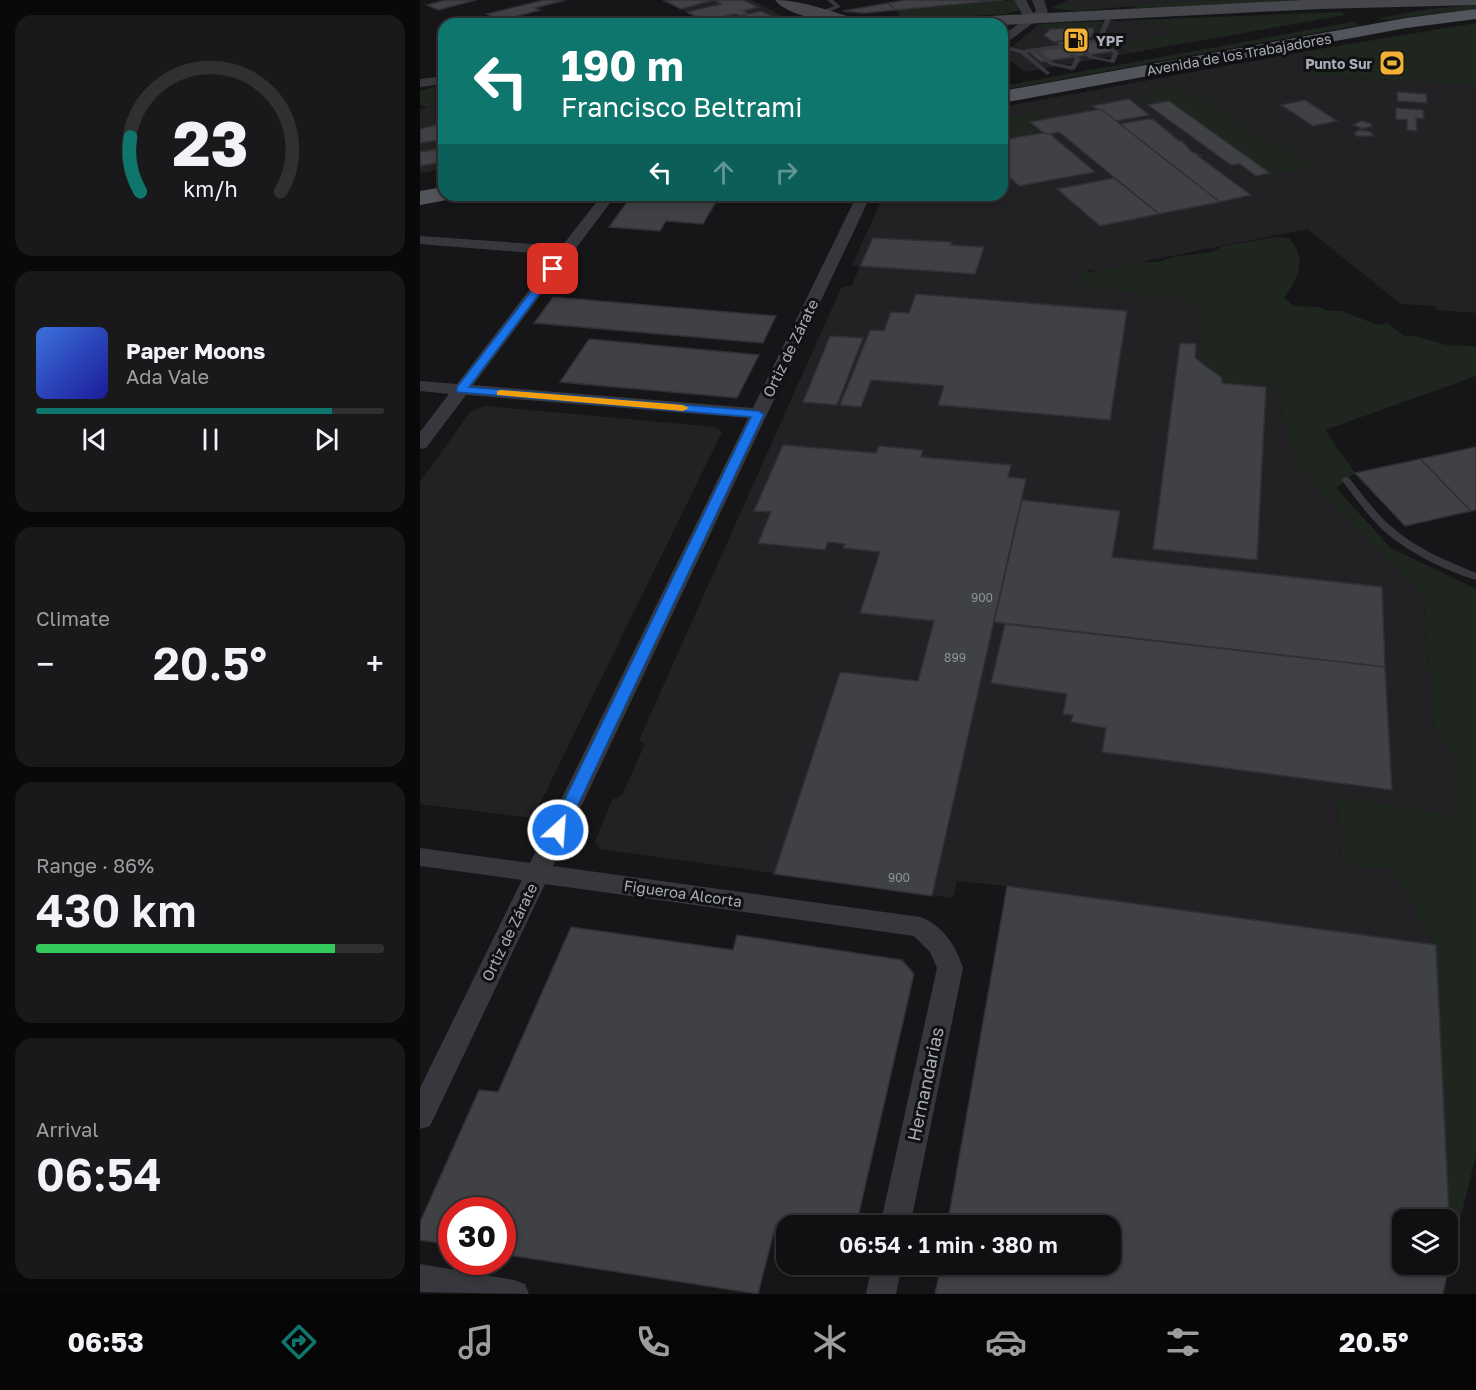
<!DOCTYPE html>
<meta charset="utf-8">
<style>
:root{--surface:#101012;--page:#19191b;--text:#f1f3f6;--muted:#9c9d9f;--line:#303032;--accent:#0f766e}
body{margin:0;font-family:"Golos Text",sans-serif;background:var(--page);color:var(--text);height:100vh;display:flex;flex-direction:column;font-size:22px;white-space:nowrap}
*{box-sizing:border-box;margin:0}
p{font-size:20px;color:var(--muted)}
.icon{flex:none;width:33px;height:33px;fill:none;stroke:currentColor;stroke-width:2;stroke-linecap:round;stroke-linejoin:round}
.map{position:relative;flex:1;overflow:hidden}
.sheet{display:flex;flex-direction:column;gap:15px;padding:15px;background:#09090a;width:420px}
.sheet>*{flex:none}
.top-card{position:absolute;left:18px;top:18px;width:570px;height:183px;border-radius:18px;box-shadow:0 3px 9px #0003,0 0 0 2px var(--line);background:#0f766e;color:#fff;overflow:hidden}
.buttons{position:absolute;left:972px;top:1209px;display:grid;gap:12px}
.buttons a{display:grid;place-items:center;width:66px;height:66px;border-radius:12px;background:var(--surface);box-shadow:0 3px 9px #0003,0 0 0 2px var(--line);font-size:30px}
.speed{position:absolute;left:18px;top:1197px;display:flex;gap:12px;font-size:30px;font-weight:700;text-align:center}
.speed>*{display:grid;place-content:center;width:78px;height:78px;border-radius:50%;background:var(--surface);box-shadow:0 3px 9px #0003,0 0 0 2px var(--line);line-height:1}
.speed .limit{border:9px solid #d22;background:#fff;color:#111}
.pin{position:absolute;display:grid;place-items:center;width:51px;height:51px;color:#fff;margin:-26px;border-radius:12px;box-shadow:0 3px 9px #0006}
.me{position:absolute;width:66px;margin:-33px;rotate:26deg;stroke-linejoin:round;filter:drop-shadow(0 0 4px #0008)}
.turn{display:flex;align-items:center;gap:21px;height:126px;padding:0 24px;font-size:27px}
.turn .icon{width:78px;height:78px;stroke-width:2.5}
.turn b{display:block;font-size:42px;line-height:51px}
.lanes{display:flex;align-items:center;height:57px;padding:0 24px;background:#0003;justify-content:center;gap:30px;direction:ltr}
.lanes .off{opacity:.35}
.big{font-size:45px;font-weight:600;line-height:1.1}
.sheet .widget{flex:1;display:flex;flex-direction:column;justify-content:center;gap:9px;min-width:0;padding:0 21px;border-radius:18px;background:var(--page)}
.sheet .dial{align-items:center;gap:0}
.dial svg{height:156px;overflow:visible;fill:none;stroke:var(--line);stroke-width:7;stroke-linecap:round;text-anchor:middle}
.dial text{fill:var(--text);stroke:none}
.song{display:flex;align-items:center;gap:18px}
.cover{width:72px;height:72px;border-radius:9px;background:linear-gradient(135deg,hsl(220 70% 55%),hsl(240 70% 35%))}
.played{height:6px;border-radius:3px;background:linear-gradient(90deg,var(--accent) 85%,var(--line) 85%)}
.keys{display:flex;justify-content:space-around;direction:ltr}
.heat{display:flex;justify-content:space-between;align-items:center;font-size:33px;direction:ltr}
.charge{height:9px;border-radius:4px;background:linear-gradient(90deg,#34c759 86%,var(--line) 0)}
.trip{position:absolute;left:356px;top:1215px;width:345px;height:60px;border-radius:18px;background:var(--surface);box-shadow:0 3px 9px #0003,0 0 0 2px var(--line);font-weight:600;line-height:60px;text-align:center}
.tabs{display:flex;height:96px;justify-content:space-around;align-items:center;background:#060607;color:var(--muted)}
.tabs .icon{width:42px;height:42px}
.tabs .selected{color:var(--accent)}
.tabs b{font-size:27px;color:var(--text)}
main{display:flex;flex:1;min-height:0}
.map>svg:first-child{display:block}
.built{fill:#222225;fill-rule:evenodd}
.green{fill:#1e261f}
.building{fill:#404145;stroke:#303034;stroke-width:1.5;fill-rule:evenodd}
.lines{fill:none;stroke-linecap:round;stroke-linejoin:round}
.lane{fill:#37383d;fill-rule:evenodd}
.street{fill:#37383d;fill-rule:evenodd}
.secondary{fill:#45474d;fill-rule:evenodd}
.primary{fill:#53555c;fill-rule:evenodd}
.route{fill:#1a73e8;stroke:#114b97;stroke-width:1.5}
.slow{fill:#f59e0b}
.labels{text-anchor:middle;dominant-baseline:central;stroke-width:6;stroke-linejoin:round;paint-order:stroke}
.number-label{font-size:12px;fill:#8e929b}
.far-poi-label{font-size:14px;font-weight:bold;fill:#a8adb8;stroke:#111113;text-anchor:start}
.far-street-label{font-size:14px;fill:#a8adb8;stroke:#111113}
.street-label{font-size:15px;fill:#a8adb8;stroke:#111113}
.near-street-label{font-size:18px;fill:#a8adb8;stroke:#111113}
</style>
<main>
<section class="sheet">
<div class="widget dial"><svg viewBox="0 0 100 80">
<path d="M14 69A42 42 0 1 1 86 69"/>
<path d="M14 69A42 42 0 0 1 9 41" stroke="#0f766e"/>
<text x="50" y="56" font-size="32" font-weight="700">23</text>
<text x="50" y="72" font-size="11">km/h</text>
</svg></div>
<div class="widget">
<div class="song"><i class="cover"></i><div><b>Paper Moons</b><p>Ada Vale</p></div></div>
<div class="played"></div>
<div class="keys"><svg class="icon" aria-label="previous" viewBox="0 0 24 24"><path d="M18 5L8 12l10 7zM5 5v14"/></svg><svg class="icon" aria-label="pause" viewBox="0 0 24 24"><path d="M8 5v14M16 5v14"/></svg><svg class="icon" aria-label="next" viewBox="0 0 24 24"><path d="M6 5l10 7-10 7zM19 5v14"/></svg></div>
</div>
<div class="widget"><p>Climate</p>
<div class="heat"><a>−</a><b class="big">20.5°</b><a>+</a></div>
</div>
<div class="widget"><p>Range · 86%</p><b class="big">430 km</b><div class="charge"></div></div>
<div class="widget"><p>Arrival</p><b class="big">06:54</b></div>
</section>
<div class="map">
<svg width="1056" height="1294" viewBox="0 0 1056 1294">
<rect width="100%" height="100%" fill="#161618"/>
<g class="built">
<path d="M243,0H332L378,24H289Z"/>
<path d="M644,0H804L655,7Z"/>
<path d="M694,21L743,23L756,36L695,41L710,53L605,72L592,62L582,61V55L619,24Z"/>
<path d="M887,51L888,75L1056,85V313L1017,310L1015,306L981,304L887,229L681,270H669L657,286L763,299L783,309L809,382L855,387L876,464L944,537L1003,593L1014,729L1033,752L1037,815L918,799L920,864L970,869L1016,945L1031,1257L1023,1294H515L521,1265L690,1264V1226L587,886L537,881L533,898L180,849L175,842L192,800L202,795L225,744L219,740L421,288L432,285L440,266L432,265L464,195H582V107ZM982,1220H1028V1264H982Z"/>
<path d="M24,100V169L0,173V110Z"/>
<path d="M65,406L295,427L302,432L113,818L0,804V482L50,412Z"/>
</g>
<g class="green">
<path d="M594,0L600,10L587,14L483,20L476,10Z"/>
<path d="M804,0H897L717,8L713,6L658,11L631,8L646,2L656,7Z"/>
<path d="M1056,5V9L964,20L959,18L1009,9Z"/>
<path d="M920,12L926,15L710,53L694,41L756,36L743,23L694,21Z"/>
<path d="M680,21L677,28L636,29L615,26L622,24Z"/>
<path d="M932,22L940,25L582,90V86Z"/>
<path d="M1056,23V85L888,75L887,51Z"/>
<path d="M24,84V100L8,107L0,105V91Z"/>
<path d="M751,88L788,100L853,146L862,144L896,168L839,178L836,176L849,173L749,101L732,104L719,94Z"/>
<path d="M614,113L629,119L611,123L623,133L593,138L582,129V118Z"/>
<path d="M856,237L869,238C887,258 880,277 864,297L873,306L899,307L909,311H921L958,325L967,323L984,336C999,335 1008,340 1022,344C1033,347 1044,344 1056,347V376L905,430L935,473L916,488L971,548L1056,589V1155L1031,1257L1016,945L970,869L920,864L918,798L1037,815L1033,752L1014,729L1003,593L944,537L876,464L855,387L809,382L780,361L782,328L780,309L763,299L657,286L659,274L718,262H739L752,257L792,252L803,246Z"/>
</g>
<g class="building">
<path d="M25,0H56L18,10L7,5Z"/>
<path d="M124,0H146L115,8L120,10L79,21L67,14Z"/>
<path d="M243,0H323L338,7L324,11L329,14L320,16L315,14L284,21L267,12L301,4L294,0L261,9Z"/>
<path d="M486,0H583L476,10L468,3Z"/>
<path d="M468,3L476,10L444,13L423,11Z"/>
<path d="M341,11L356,18L332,24H290L309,19L317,24L321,23L312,18Z"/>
<path d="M674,28L672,36L633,42L624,35L630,29Z"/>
<path d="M649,40L656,45L683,41L696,51L621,62L609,52L642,47L636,42Z"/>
<path d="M977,92L1006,94L1007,103L978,101Z"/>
<path d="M709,99L729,115L696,121L672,106Z"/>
<path d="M885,100L917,121L893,126L861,105Z"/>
<path d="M749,101L850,173L836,176L820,164L811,165L728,105Z"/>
<path d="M976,108L1003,110L1004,119L996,118L997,131L987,130V120L976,119Z"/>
<path d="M681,109L700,124L800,202L739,214L639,132L626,135L610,122Z"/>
<path d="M728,119L734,120L759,141H762L772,152L782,156H778L831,195L800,202L700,124Z"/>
<path d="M941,121L950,123L952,126L943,129L933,125Z"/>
<path d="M24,123V139L0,143V129Z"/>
<path d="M939,130L951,132L953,136H937L934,133Z"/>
<path d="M623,133L630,134L675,172L599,186L582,170V140Z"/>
<path d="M24,148V162L0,166V152Z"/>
<path d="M694,178L739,214L680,226L637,189Z"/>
<path d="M212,195H273L299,197L283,224L246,221L240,231L189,227Z"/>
<path d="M453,238L532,242L531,245L564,247L555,274L440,266Z"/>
<path d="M496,294L707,311L690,420L518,405L524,386L451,380L441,407L420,405L450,330L464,331L471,312L489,313Z"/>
<path d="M133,297L356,316L343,343L114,323Z"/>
<path d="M410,336L443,338L417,405L383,402Z"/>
<path d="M169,339L339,355L317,398L140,382Z"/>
<path d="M760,343L776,344L775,358L802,378V383L846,387L837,560L733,549Z"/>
<path d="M363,445L456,453L459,446L503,450L501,457L591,465L588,477L606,479L512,896L354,874L420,672L498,681L514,621L440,613L460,552L423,548L425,544L408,542L405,550L338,543L351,512L334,511Z"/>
<path d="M1056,447V510L1051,511L1000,459Z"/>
<path d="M1000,459L1051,511L985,526L935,473Z"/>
<path d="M602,500L700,511L692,557L962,587L965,667L574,622Z"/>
<path d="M585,624L965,667L972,790L682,752L686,728L651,722L653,715L643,714L647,694L571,683Z"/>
<path d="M587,886L1016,945L1031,1256L1023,1294H515L521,1264H690V1226H527ZM982,1220H1028V1264H982Z"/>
<path d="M151,927L313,950L317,935L482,960L494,974L436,1226L356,1224L338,1294L82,1254V1210H32V1245L0,1240V1222L59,1090L78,1092Z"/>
</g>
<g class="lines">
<g class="lane">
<path d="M407,0H413L421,7L376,24L370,23L414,6Z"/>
<path d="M690,13L693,15L682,40L699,53L694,63L669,58L653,46L646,47L661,59L655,69L653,70L630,65L614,52L607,53L629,72L630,73L627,75L600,53L582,49V45L602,50L677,39L687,15ZM678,42L693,53L690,60L673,56L659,45ZM640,48L655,59L651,66L634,63L620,51Z"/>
<path d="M926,477L929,478C943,495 956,514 973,528C997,549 1027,561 1056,573V580C1026,571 988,552 965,532C949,517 936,499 923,482L921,480L923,478Z"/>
</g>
<g class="street">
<path d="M594,0H606L613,13L616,11L612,0H624L628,12L582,46V36L605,19Z"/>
<path d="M24,76V84L0,87V79Z"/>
<path d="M182,195H196L53,385L333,408L437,195H451L133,866L500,917C523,925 536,946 543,968L490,1226H460L517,968L510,952L494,936L125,884L10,1126L0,1129V1088L102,880L0,866V848L110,863L328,418L46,395L6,448L0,449V432L29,394L0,391V381L37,384L136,255L0,244V236L142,246Z"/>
<path d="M0,1264L94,1280L105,1284L109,1294L0,1292Z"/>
<path d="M452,1264H482L476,1294H446Z"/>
</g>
<g class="secondary">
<path d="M355,0C385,0 413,13 442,20L444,24C421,24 370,19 355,0Z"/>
<path d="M883,0H1056V5L899,9L582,25L504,24L512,19Z"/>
</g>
<g class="primary">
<path d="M1056,9V19L986,28L582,103V91L986,18Z"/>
<path d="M24,187V195H34L32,199L0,205V191Z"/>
</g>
</g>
<path class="route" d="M133,266L138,269L49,387L338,411L344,414L146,830L138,835L130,830L331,417L37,392V387L130,267Z"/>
<path class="slow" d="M81,390L263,405L269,408L263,411L77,395V391Z"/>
<defs>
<g id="fuel-square" transform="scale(1.35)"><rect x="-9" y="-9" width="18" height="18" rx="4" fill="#f2b134" stroke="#111113"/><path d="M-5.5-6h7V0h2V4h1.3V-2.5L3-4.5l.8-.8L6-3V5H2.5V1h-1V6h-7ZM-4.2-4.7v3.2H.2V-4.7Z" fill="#111"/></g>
<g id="stadium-square" transform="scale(1.35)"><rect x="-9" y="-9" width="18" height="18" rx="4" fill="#f2b134" stroke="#111113"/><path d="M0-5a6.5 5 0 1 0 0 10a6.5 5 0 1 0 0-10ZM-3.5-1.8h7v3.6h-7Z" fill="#111"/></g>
</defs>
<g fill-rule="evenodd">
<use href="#fuel-square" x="656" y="40"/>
<use href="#stadium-square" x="972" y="63"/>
</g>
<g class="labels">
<g class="number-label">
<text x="562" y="597">900</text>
<text x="535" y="657">899</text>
<text x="479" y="877">900</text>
</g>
<g class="far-poi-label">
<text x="676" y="40">YPF</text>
<text x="952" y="63" text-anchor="end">Punto Sur</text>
</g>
<g class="far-street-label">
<text transform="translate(819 54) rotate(-10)">Avenida de los Trabajadores</text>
</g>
<g class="street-label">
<text transform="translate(370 348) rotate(-64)">Ortiz de Zárate</text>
<text transform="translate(263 893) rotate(8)">Figueroa Alcorta</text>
<text transform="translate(89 932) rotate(-64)">Ortiz de Zárate</text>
</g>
<g class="near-street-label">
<text transform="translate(505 1084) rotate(-78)">Hernandarias</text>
</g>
</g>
</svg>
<div class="buttons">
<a><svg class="icon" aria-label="layers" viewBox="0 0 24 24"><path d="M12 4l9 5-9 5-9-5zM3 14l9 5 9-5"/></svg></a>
</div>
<div class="speed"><div class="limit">30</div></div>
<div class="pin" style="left:133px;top:269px;background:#d93025"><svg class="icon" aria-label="arrive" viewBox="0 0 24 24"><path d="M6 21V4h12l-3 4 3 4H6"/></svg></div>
<svg class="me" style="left:138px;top:830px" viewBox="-20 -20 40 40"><circle r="17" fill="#1a73e8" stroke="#fff" stroke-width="3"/><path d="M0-11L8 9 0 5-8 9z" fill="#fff"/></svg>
<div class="trip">06:54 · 1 min · 380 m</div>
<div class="top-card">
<div class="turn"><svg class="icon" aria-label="left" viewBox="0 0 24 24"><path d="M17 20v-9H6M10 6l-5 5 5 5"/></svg><div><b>190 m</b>Francisco Beltrami</div></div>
<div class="lanes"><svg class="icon" aria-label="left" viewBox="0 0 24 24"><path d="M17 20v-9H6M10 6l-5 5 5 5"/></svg><svg class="icon off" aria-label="ahead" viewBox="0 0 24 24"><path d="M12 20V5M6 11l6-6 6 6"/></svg><svg class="icon off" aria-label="right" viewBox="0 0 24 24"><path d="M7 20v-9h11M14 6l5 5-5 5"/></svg></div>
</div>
</div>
</main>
<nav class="tabs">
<b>06:53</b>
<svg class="icon selected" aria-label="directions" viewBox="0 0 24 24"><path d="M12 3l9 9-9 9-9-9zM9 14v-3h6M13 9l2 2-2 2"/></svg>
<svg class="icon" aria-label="music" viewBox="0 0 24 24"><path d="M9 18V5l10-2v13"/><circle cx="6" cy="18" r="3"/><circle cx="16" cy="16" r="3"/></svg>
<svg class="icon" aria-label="phone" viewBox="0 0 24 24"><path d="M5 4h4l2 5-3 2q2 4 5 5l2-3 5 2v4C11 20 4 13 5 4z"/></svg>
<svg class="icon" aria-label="climate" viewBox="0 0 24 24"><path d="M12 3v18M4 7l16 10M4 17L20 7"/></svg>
<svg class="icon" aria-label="car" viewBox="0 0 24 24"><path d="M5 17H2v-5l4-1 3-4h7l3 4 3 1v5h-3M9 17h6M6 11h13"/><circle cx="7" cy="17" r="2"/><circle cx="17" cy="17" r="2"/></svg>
<svg class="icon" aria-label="filters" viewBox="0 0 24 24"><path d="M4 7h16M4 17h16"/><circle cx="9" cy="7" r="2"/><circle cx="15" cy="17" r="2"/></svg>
<b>20.5°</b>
</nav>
